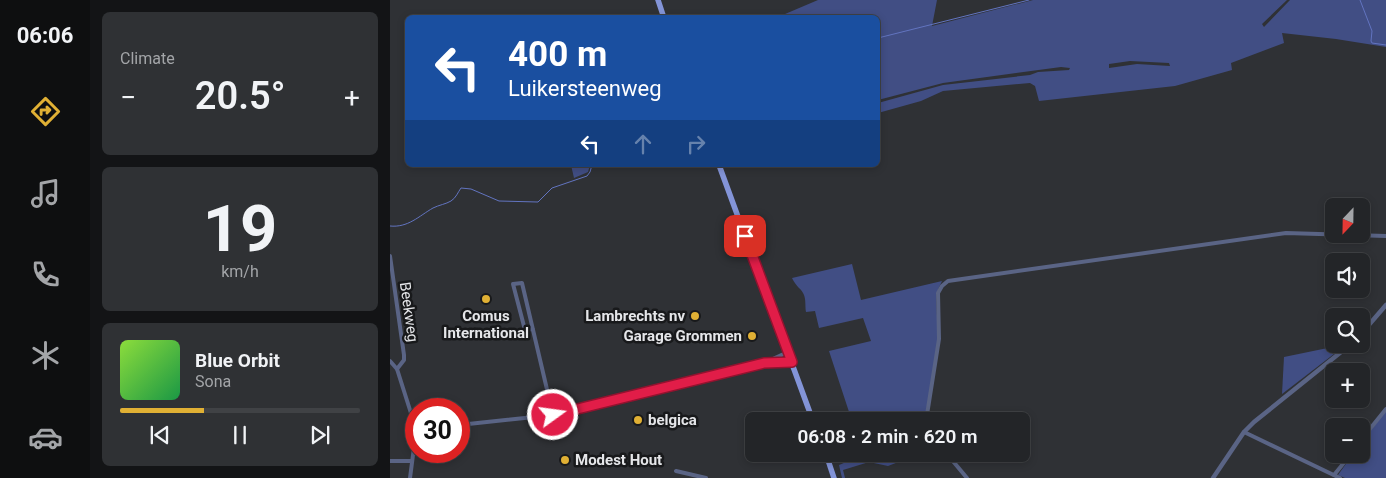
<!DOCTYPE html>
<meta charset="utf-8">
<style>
:root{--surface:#232528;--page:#2f3134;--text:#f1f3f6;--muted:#a3a5a8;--line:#404245;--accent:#e0b034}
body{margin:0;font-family:Roboto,sans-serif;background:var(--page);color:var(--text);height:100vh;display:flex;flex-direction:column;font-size:19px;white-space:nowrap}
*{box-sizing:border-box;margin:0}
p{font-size:16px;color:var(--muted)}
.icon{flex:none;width:28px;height:28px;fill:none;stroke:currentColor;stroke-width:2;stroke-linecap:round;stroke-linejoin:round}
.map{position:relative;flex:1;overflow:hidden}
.panel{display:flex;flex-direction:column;gap:12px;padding:12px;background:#131416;width:300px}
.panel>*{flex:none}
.top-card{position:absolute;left:15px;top:15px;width:475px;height:152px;border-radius:8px;box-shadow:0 2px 8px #0003,0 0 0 1px var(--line);background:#1a4fa0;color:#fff;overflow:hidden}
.needle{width:32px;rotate:202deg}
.controls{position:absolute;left:935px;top:198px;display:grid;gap:10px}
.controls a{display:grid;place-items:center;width:45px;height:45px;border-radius:8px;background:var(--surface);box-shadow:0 2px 8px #0003,0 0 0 1px var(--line);font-size:25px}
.speed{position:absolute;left:15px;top:398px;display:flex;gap:10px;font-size:25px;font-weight:700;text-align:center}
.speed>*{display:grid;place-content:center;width:65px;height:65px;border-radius:50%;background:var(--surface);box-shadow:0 2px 8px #0003,0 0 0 1px var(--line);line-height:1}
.speed .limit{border:8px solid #d22;background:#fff;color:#111}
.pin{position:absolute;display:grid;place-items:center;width:42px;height:42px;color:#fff;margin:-21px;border-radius:10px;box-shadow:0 2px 8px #0006}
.me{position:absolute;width:55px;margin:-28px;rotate:76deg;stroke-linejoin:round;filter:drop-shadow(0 0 4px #0008)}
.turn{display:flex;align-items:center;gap:18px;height:105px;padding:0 20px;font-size:22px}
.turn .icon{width:65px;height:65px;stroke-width:2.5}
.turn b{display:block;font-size:35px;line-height:42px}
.lanes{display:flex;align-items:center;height:48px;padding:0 20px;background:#0003;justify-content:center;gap:25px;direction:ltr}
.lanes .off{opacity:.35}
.big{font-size:38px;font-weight:600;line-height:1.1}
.panel .widget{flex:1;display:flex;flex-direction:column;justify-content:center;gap:8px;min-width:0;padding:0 18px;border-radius:8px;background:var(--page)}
.panel .dial{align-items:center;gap:0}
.dial b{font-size:65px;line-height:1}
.song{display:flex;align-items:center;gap:15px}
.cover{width:60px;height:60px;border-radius:8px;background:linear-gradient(135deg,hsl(90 70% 55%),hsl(140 70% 35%))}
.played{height:5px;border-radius:2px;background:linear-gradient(90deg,var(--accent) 35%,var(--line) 35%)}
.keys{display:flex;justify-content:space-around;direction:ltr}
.heat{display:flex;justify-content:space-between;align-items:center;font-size:28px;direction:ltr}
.trip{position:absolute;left:355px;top:412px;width:285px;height:50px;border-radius:8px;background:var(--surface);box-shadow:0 2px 8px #0003,0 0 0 1px var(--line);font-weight:600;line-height:50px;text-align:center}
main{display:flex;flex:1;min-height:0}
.dock{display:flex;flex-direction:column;width:90px;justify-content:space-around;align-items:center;background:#0e0f10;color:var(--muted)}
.dock .icon{width:35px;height:35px}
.dock .selected{color:var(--accent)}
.dock b{font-size:22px;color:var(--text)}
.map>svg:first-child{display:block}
.green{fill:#414e84;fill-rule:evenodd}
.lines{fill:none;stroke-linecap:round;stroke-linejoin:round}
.stream{stroke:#6274c0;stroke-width:1}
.minor{stroke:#5a6485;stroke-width:4}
.tertiary{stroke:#5a6485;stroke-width:4.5}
.primary{stroke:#8394d8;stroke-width:5.5}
.route-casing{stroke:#92132f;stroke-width:12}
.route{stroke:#e11d48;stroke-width:9}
.poi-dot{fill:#e0b034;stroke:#18191b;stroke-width:2}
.labels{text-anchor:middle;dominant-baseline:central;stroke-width:5;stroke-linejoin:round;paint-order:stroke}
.street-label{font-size:15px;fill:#e5e6e9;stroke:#18191b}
.poi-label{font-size:15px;font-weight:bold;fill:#e5e6e9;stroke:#18191b;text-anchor:end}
</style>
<main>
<nav class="dock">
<b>06:06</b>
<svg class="icon selected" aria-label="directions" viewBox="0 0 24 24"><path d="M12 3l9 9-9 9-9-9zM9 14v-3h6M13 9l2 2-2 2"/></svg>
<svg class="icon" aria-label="music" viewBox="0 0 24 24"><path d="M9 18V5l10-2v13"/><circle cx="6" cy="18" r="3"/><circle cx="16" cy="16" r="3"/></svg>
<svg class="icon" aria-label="phone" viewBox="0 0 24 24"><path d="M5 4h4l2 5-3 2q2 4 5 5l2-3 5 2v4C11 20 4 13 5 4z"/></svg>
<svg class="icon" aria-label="climate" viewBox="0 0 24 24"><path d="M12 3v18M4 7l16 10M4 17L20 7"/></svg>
<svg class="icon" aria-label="car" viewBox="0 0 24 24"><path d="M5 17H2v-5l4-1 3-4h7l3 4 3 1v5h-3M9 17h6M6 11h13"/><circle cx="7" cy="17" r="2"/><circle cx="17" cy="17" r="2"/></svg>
</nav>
<section class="panel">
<div class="widget"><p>Climate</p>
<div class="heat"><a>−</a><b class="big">20.5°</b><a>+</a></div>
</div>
<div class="widget dial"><b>19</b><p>km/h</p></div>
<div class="widget">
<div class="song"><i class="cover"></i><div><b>Blue Orbit</b><p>Sona</p></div></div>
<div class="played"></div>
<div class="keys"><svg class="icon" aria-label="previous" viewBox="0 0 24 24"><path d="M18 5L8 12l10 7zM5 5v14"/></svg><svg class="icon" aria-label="pause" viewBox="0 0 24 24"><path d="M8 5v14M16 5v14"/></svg><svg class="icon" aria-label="next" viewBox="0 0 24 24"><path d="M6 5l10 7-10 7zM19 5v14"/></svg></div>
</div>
</section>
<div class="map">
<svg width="996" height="478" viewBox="0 0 996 478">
<rect width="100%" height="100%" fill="#2f3135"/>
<g class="green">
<path d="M428,0H547L542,26L643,0H897L872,24L874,27L900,0H996V47L946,39L892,33L894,43L841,63L842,70L785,86L649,101L645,86L640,83L553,91L531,101L488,113V103L553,85L640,75L648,72L679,70L680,68L671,67L553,83L488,100V18L388,17ZM740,61L779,63L780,66L747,64L719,68V64Z"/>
<path d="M181,165H200L198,172L184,178Z"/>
<path d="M462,264L471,300L552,281L546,294L548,340L535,421H462L439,351L481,341L473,318L429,328L425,311L416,312C415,307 416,300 414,295C412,289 406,287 402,278Z"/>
<path d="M957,344L892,394L894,357Z"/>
<path d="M996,411V478H955L948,475L963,454H971V443Z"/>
<path d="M489,454H555L559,459L543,458L511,461L498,466L479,462L453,470L455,478H452L449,465L473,455Z"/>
</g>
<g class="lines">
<g class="stream">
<path d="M970,0L982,31L981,41L982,43L996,45"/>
<path d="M488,38L639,0"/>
<path d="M0,226C18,228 29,216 43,208C49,205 56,204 61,201C66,198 68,192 71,188L81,189L109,201L148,202L162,188L197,176L200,172L202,165"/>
</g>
<g class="minor">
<path d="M0,256L14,355V360L7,369"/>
<path d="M143,329L135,330L123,284L132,283L163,415"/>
<path d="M0,361L7,369L26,429"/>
<path d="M376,363L402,362"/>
<path d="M536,421L549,339L548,293L552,286L558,281L896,233L996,236"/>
<path d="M69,425L163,415L374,363L398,352"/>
<path d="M854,432L950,478"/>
<path d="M971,440L996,409"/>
<path d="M557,454L577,478"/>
<path d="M0,461H22"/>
<path d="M286,471L316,478"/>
<path d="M944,475L961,454"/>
<path d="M20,478L26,432"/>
</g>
<g class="tertiary">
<path d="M971,334L996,305"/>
<path d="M823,478L854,432L864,422L961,344"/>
</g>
<g class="primary">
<path d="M268,0L274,18"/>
<path d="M329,165L423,421"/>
<path d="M436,454L444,478"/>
</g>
</g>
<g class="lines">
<g class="route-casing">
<path id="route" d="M163,415L374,363L402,362L355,236"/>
</g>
<use href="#route" class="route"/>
</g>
<g class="poi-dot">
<circle cx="96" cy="299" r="5"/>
<circle cx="305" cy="316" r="5"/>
<circle cx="362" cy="336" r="5"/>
<circle cx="248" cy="420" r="5"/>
<circle cx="175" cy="460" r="5"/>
</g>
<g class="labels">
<g class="street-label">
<text transform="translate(19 312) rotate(82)">Beekweg</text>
</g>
<g class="poi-label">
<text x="96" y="316" text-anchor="middle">Comus<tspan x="96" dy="17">International</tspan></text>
<text x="295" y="316">Lambrechts nv</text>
<text x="352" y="336">Garage Grommen</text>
<text x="258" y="420" text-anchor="start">belgica</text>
<text x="185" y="460" text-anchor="start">Modest Hout</text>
</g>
</g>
</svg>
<div class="controls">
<a><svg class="needle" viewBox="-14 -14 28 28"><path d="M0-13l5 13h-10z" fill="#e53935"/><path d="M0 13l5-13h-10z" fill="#a3a5a8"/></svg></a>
<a><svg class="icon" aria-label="sound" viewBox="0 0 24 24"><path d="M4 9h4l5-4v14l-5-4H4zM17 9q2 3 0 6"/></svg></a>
<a><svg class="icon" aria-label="search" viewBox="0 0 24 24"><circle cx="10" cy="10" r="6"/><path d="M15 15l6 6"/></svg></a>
<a>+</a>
<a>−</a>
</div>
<div class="speed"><div class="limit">30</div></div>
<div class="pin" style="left:355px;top:236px;background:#d93025"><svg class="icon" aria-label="arrive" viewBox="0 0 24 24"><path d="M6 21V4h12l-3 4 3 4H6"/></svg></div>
<svg class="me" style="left:163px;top:415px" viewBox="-20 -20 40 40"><circle r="17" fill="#e11d48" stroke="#fff" stroke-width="3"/><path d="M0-11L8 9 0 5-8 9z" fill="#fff"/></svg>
<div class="trip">06:08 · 2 min · 620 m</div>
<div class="top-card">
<div class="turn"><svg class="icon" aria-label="left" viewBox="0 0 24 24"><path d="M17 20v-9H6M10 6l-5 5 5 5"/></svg><div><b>400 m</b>Luikersteenweg</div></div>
<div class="lanes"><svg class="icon" aria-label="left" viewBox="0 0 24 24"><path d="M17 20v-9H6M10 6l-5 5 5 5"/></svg><svg class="icon off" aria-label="ahead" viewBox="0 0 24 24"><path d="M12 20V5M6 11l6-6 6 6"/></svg><svg class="icon off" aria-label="right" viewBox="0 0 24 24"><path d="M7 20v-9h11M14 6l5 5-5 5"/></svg></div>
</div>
</div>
</main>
